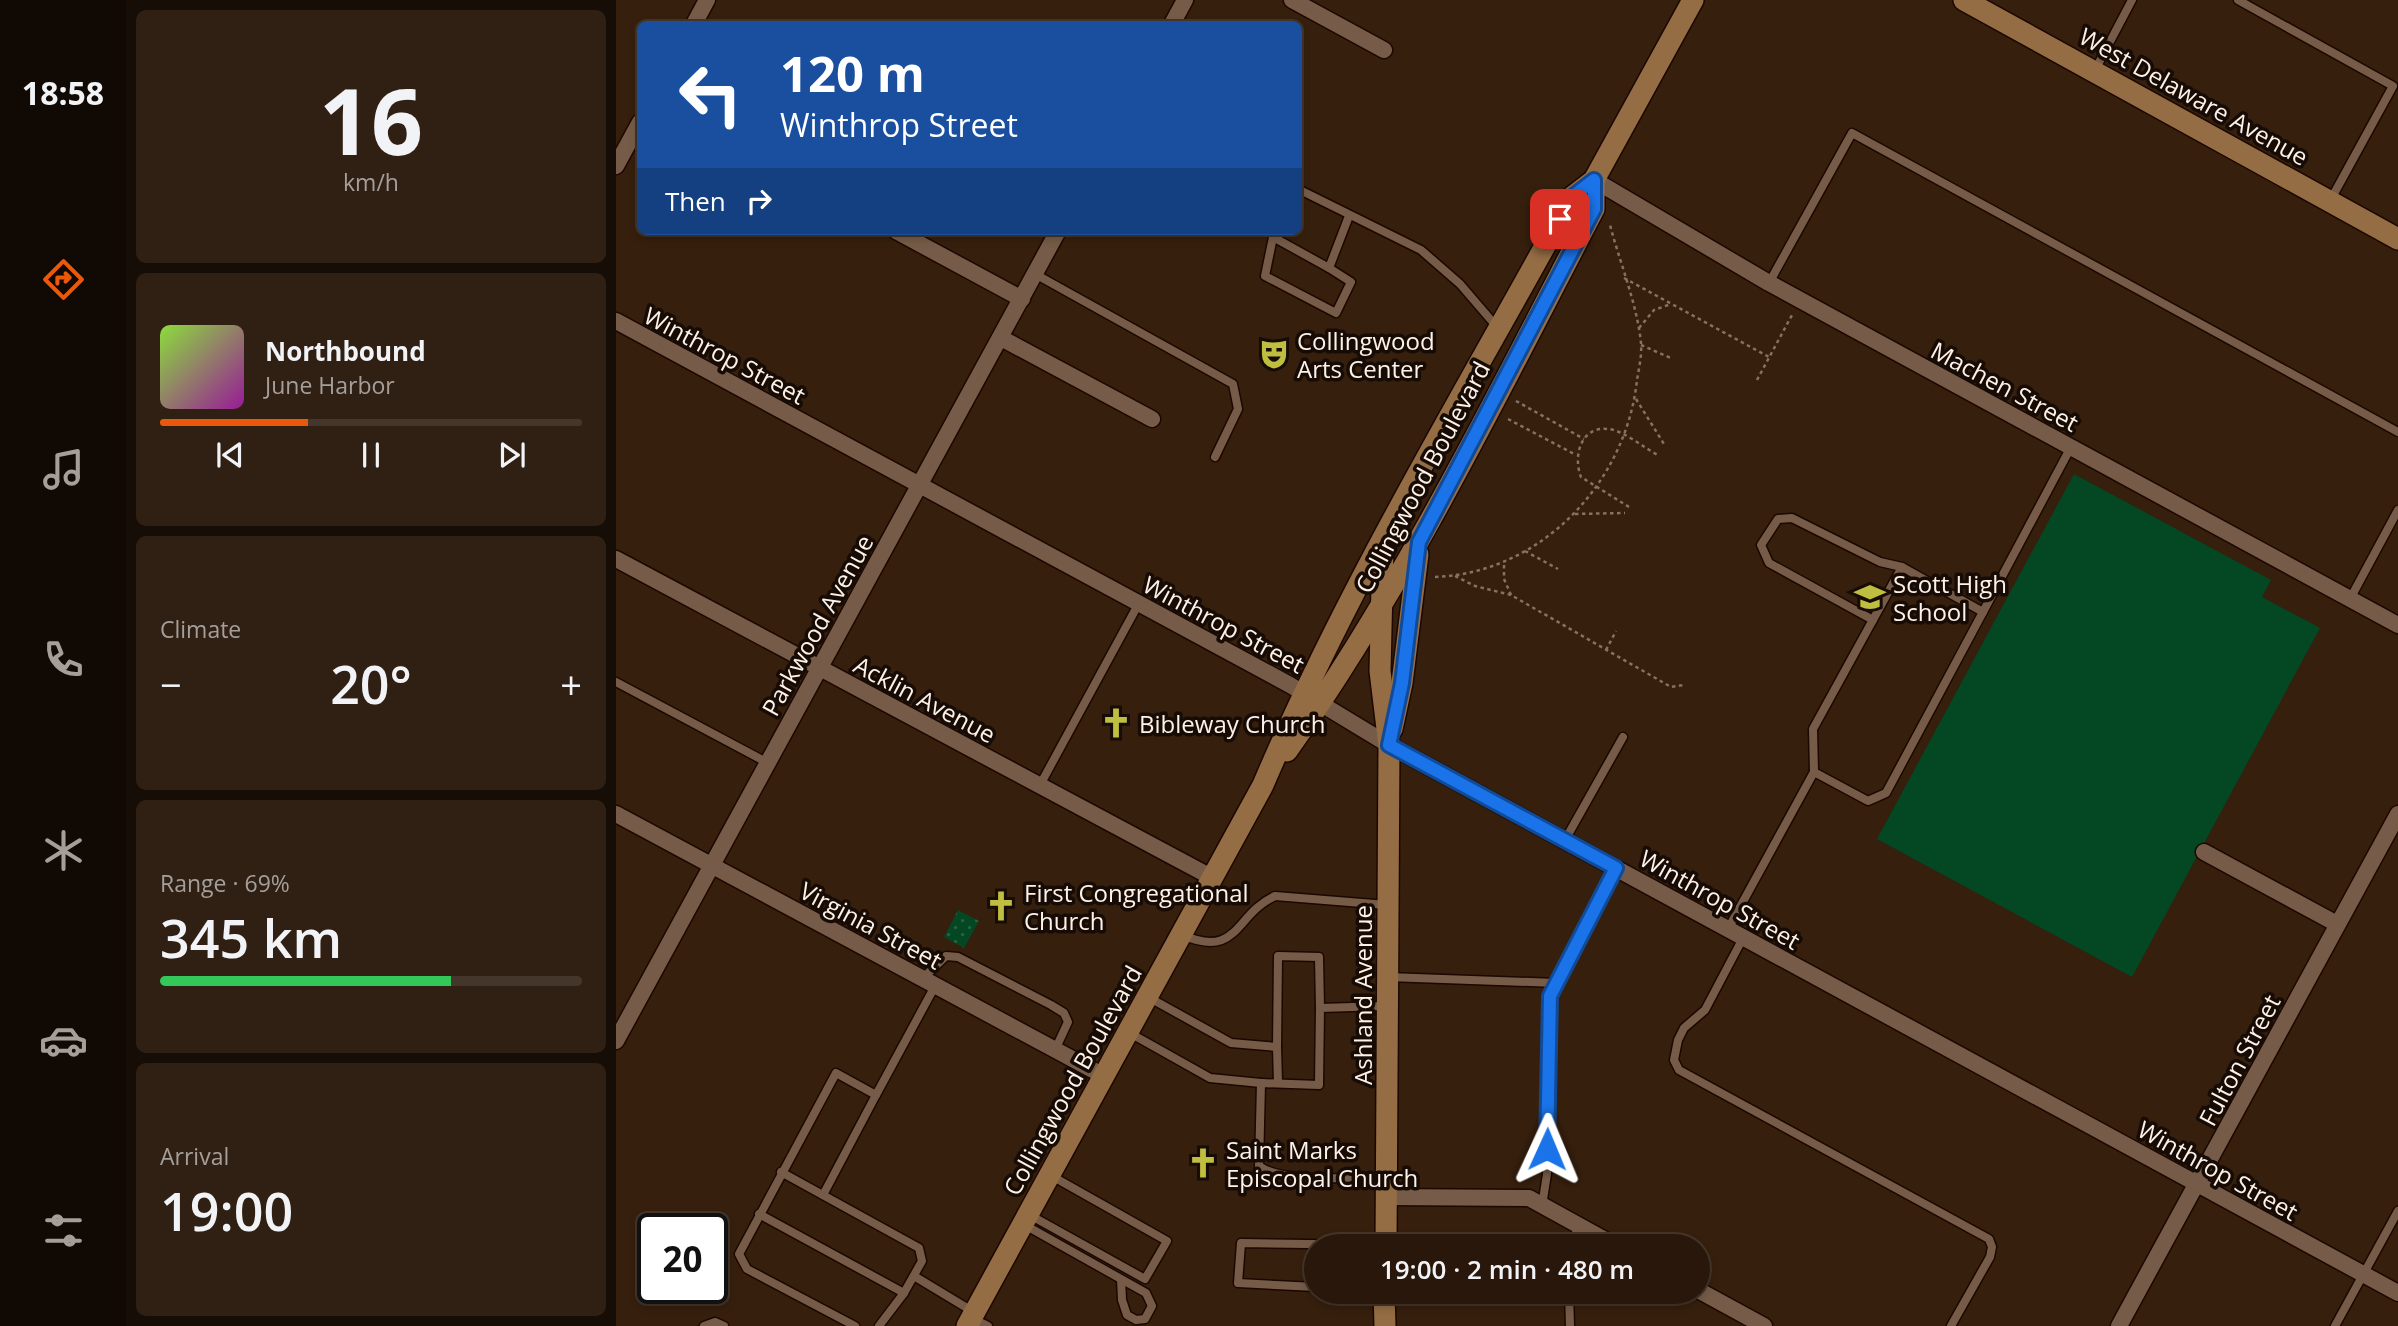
<!DOCTYPE html>
<meta charset="utf-8">
<style>
:root{--surface:#28170a;--page:#302013;--text:#f1f3f6;--muted:#a59f9c;--line:#44362b;--accent:#ea580c}
body{margin:0;font-family:"Open Sans",sans-serif;background:var(--page);color:var(--text);height:100vh;display:flex;flex-direction:column;font-size:26px;white-space:nowrap}
*{box-sizing:border-box;margin:0}
p{font-size:23px;color:var(--muted)}
.icon{flex:none;width:38px;height:38px;fill:none;stroke:currentColor;stroke-width:2;stroke-linecap:round;stroke-linejoin:round}
.map{position:relative;flex:1;overflow:hidden}
.side{display:flex;flex-direction:column;gap:10px;padding:10px;background:#160d06;width:490px}
.side>*{flex:none}
.hud{position:absolute;left:21px;top:21px;width:665px;height:214px;border-radius:10px;box-shadow:0 4px 10px #0003,0 0 0 2px var(--line);background:#1a4fa0;color:#fff;overflow:hidden}
.speed{position:absolute;left:21px;top:1213px;display:flex;gap:14px;font-size:35px;font-weight:700;text-align:center}
.speed>*{display:grid;place-content:center;width:91px;height:91px;border-radius:50%;background:var(--surface);box-shadow:0 4px 10px #0003,0 0 0 2px var(--line);line-height:1}
.speed .limit{border:4px solid #111;border-radius:10px;background:#fff;color:#111}
.pin{position:absolute;display:grid;place-items:center;width:60px;height:60px;color:#fff;margin:-30px;border-radius:14px;box-shadow:0 4px 10px #0006}
.me{position:absolute;width:77px;margin:-38px;rotate:1deg;stroke-linejoin:round;filter:drop-shadow(0 0 5px #0008)}
.turn{display:flex;align-items:center;gap:24px;height:147px;padding:0 28px;font-size:32px}
.turn .icon{width:91px;height:91px;stroke-width:2.5}
.turn b{display:block;font-size:49px;line-height:60px}
.then{display:flex;align-items:center;height:66px;padding:0 28px;background:#0003;gap:14px;font-size:26px}
.big{font-size:52px;font-weight:600;line-height:1.1}
.side .tile{flex:1;display:flex;flex-direction:column;justify-content:center;gap:10px;min-width:0;padding:0 24px;border-radius:10px;background:var(--page)}
.side .dial{align-items:center;gap:0}
.dial b{font-size:91px;line-height:1}
.song{display:flex;align-items:center;gap:21px}
.cover{width:84px;height:84px;border-radius:10px;background:linear-gradient(135deg,hsl(90 70% 55%),hsl(300 70% 35%))}
.played{height:7px;border-radius:4px;background:linear-gradient(90deg,var(--accent) 35%,var(--line) 35%)}
.keys{display:flex;justify-content:space-around;direction:ltr}
.heat{display:flex;justify-content:space-between;align-items:center;font-size:38px;direction:ltr}
.charge{height:10px;border-radius:5px;background:linear-gradient(90deg,#34c759 69%,var(--line) 0)}
.trip{position:absolute;left:688px;top:1234px;width:406px;height:70px;border-radius:35px;background:var(--surface);box-shadow:0 4px 10px #0003,0 0 0 2px var(--line);font-weight:600;line-height:70px;text-align:center}
main{display:flex;flex:1;min-height:0}
.dock{display:flex;flex-direction:column;width:126px;justify-content:space-around;align-items:center;background:#100904;color:var(--muted)}
.dock .icon{width:49px;height:49px}
.dock .on{color:var(--accent)}
.dock b{font-size:32px;color:var(--text)}
.map>svg:first-child{display:block}
.park{fill:url(#park-dots)}
.garden{fill:#044723}
.lines{fill:none;stroke-linecap:round;stroke-linejoin:round}
.lane-casing{stroke:#1c0800;stroke-width:11}
.street-casing{stroke:#1c0800;stroke-width:19}
.secondary-casing{stroke:#1c0800;stroke-width:24}
.path{stroke:#857264;stroke-width:2.5;stroke-dasharray:3.5 3.5;stroke-linecap:butt}
.lane{stroke:#765c48;stroke-width:8}
.street{stroke:#765c48;stroke-width:16}
.secondary{stroke:#956d44;stroke-width:21}
.route-casing{stroke:#114b97;stroke-width:18}
.route{stroke:#1a73e8;stroke-width:12}
.labels{text-anchor:middle;dominant-baseline:central;stroke-width:7;stroke-linejoin:round;paint-order:stroke}
.street-label{font-size:24px;fill:#fef1e8;stroke:#160c05}
.poi-label{font-size:24px;fill:#fef1e8;stroke:#160c05;text-anchor:start}
</style>
<main>
<nav class="dock">
<b>18:58</b>
<svg class="icon on" aria-label="directions" viewBox="0 0 24 24"><path d="M12 3l9 9-9 9-9-9zM9 14v-3h6M13 9l2 2-2 2"/></svg>
<svg class="icon" aria-label="music" viewBox="0 0 24 24"><path d="M9 18V5l10-2v13"/><circle cx="6" cy="18" r="3"/><circle cx="16" cy="16" r="3"/></svg>
<svg class="icon" aria-label="phone" viewBox="0 0 24 24"><path d="M5 4h4l2 5-3 2q2 4 5 5l2-3 5 2v4C11 20 4 13 5 4z"/></svg>
<svg class="icon" aria-label="climate" viewBox="0 0 24 24"><path d="M12 3v18M4 7l16 10M4 17L20 7"/></svg>
<svg class="icon" aria-label="car" viewBox="0 0 24 24"><path d="M5 17H2v-5l4-1 3-4h7l3 4 3 1v5h-3M9 17h6M6 11h13"/><circle cx="7" cy="17" r="2"/><circle cx="17" cy="17" r="2"/></svg>
<svg class="icon" aria-label="filters" viewBox="0 0 24 24"><path d="M4 7h16M4 17h16"/><circle cx="9" cy="7" r="2"/><circle cx="15" cy="17" r="2"/></svg>
</nav>
<section class="side">
<div class="tile dial"><b>16</b><p>km/h</p></div>
<div class="tile">
<div class="song"><i class="cover"></i><div><b>Northbound</b><p>June Harbor</p></div></div>
<div class="played"></div>
<div class="keys"><svg class="icon" aria-label="previous" viewBox="0 0 24 24"><path d="M18 5L8 12l10 7zM5 5v14"/></svg><svg class="icon" aria-label="pause" viewBox="0 0 24 24"><path d="M8 5v14M16 5v14"/></svg><svg class="icon" aria-label="next" viewBox="0 0 24 24"><path d="M6 5l10 7-10 7zM19 5v14"/></svg></div>
</div>
<div class="tile"><p>Climate</p>
<div class="heat"><a>−</a><b class="big">20°</b><a>+</a></div>
</div>
<div class="tile"><p>Range · 69%</p><b class="big">345 km</b><div class="charge"></div></div>
<div class="tile"><p>Arrival</p><b class="big">19:00</b></div>
</section>
<div class="map">
<svg width="1782" height="1326" viewBox="0 0 1782 1326">
<defs>
<pattern id="park-dots" width="8" height="8" patternUnits="userSpaceOnUse" patternTransform="scale(1.75)"><rect width="8" height="8" fill="#044723"/><path d="M2 2h.1M6 6h.1" fill="none" stroke="#2a6243" stroke-width="1.8" stroke-linecap="round"/></pattern>
</defs>
<rect width="100%" height="100%" fill="#361f0d"/>
<path class="park" d="M342,910L363,921L348,948L328,937Z"/>
<path class="garden" d="M1458,474L1655,580L1646,597L1704,628L1516,977L1261,839Z"/>
<g class="lines">
<g class="lane-casing">
<g id="lane">
<path d="M1622,0L1777,86L1714,201"/>
<path d="M1478,72L1516,0"/>
<path d="M682,189L805,250L844,284L881,327"/>
<path d="M660,231L657,237L713,268L733,216"/>
<path d="M657,237L649,276L720,313L735,282L713,268"/>
<path d="M419,274L617,384L622,409L599,457"/>
<path d="M1153,283L1236,133L1782,432"/>
<path d="M1734,599L1782,510"/>
<path d="M1257,620L1153,563L1145,545L1162,519L1176,518L1264,562L1286,567"/>
<path d="M0,682L152,763"/>
<path d="M1198,772L1252,801L1270,793L1367,612"/>
<path d="M424,785L523,603"/>
<path d="M949,840L1007,737"/>
<path d="M1112,929L1198,772L1197,729L1286,567L1367,612L1455,447"/>
<path d="M566,935C623,959 618,915 659,896L771,905"/>
<path d="M1127,938L1089,1010L1068,1028L1062,1040L1058,1060L1063,1070L1373,1239L1376,1247L1374,1257L1335,1326"/>
<path d="M772,977L941,983"/>
<path d="M306,979L330,956L342,957L435,1005L448,1013L452,1022L439,1050"/>
<path d="M532,997L615,1043L661,1047L662,956L703,957L704,1008"/>
<path d="M769,1006L704,1008L703,1085L645,1083L643,1166C668,1184 737,1177 770,1177"/>
<path d="M512,1032L594,1078L645,1083"/>
<path d="M661,1047L662,1083"/>
<path d="M165,1172L303,1248L306,1261L288,1293L263,1326"/>
<path d="M207,1195L260,1095"/>
<path d="M926,1206L931,1174L934,996L1000,868"/>
<path d="M143,1214L288,1293"/>
<path d="M412,1214L529,1279L551,1241L434,1175"/>
<path d="M407,1224L505,1279L506,1300L511,1315L520,1320L529,1319L536,1306L530,1293L505,1279"/>
<path d="M956,1246L962,1226"/>
<path d="M298,1276L356,1311"/>
<path d="M700,1287L622,1283L625,1243L767,1245"/>
<path d="M953,1292L954,1326"/>
<path d="M356,1318L372,1326"/>
<path d="M88,1326L99,1322L108,1326"/>
<path d="M239,1326L131,1269L123,1254L220,1073L260,1095L319,986"/>
<path d="M1719,1326L1782,1211"/>
</g>
</g>
<g class="street-casing">
<g id="street">
<path d="M676,0L768,50"/>
<path d="M78,24L91,0"/>
<path d="M556,24L569,0"/>
<path d="M0,166L24,122"/>
<path d="M978,180L1153,283L1782,625"/>
<path d="M280,231L406,299"/>
<path d="M0,321L674,685L773,745L1782,1293"/>
<path d="M385,338L536,419"/>
<path d="M0,559L597,878"/>
<path d="M0,814L488,1076"/>
<path d="M1588,852L1721,924"/>
<path d="M0,1041L442,231"/>
<path d="M771,1197L913,1198L1000,1246"/>
<path d="M1082,1290L1148,1326"/>
<path d="M1503,1326L1782,814"/>
</g>
</g>
<g class="secondary-casing">
<g id="secondary">
<path d="M1348,0L1782,239"/>
<path d="M767,545L764,671L773,745L770,1246"/>
<path d="M776,729L786,683L802,554"/>
<path d="M671,751C791,581 882,393 978,209V180"/>
<path d="M768,1292L769,1326"/>
<path d="M351,1326L647,785C734,581 850,391 956,197L978,180L1077,0"/>
</g>
</g>
<g class="path">
<path d="M1008,278L1153,357"/>
<path d="M1023,328L1038,310L1055,304"/>
<path d="M1025,345L1057,359"/>
<path d="M1141,380L1176,315"/>
<path d="M1020,399L1048,444"/>
<path d="M900,401L968,439"/>
<path d="M892,419L960,455"/>
<path d="M1013,507L965,477C957,457 964,426 992,429C1007,430 1028,448 1042,455"/>
<path d="M959,514L1009,513"/>
<path d="M909,551L942,569"/>
<path d="M888,565V579L895,595"/>
<path d="M839,576L859,586L895,595L1055,687L1068,685"/>
<path d="M819,577C925,573 1010,483 1021,380C1023,368 1026,355 1025,343C1021,304 1004,263 994,225"/>
<path d="M990,650L1000,631"/>
</g>
<use href="#lane" class="lane"/>
<use href="#street" class="street"/>
<use href="#secondary" class="secondary"/>
</g>
<g class="lines">
<g class="route-casing">
<path id="route" d="M931,1149L934,996L1000,868L773,745L786,683L803,542L978,209V180L956,197L944,219"/>
</g>
<use href="#route" class="route"/>
</g>
<defs>
<g id="theatre-bare" transform="scale(2.415)"><path d="M-5-5.5Q0-4 5-5.5V0Q5 5 0 6Q-5 5-5 0ZM-3.3-2.5H-1v1.5H-3.3ZM1-2.5H3.3v1.5H1ZM-2.8 1Q0 5.5 2.8 1Z" fill="#c0be41" stroke="#160c05" stroke-width="2.5" paint-order="stroke"/></g>
<g id="school-bare" transform="scale(2.415)"><path d="M0-5L7-2L0 1L-7-2ZM-4 1L0 2.5L4 1V4Q0 6-4 4Z" fill="#c0be41" stroke="#160c05" stroke-width="2.5" paint-order="stroke"/></g>
<g id="church-bare" transform="scale(2.415)"><path d="M-1.2-6h2.4v3.5h3.3v2.4h-3.3V6h-2.4V-.1h-3.3v-2.4h3.3Z" fill="#c0be41" stroke="#160c05" stroke-width="2.5" paint-order="stroke"/></g>
</defs>
<g fill-rule="evenodd">
<use href="#theatre-bare" x="658" y="354"/>
<use href="#school-bare" x="1254" y="597"/>
<use href="#church-bare" x="500" y="723"/>
<use href="#church-bare" x="385" y="906"/>
<use href="#church-bare" x="587" y="1163"/>
</g>
<g class="labels">
<g class="street-label">
<text transform="translate(1578 96) rotate(29)">West Delaware Avenue</text>
<text transform="translate(109 355) rotate(28)">Winthrop Street</text>
<text transform="translate(1389 386) rotate(28)">Machen Street</text>
<text transform="translate(806 477) rotate(-62)">Collingwood Boulevard</text>
<text transform="translate(608 624) rotate(28)">Winthrop Street</text>
<text transform="translate(201 625) rotate(-61)">Parkwood Avenue</text>
<text transform="translate(309 699) rotate(28)">Acklin Avenue</text>
<text transform="translate(1104 899) rotate(29)">Winthrop Street</text>
<text transform="translate(255 925) rotate(28)">Virginia Street</text>
<text transform="translate(746 995) rotate(-90)">Ashland Avenue</text>
<text transform="translate(1623 1060) rotate(-62)">Fulton Street</text>
<text transform="translate(456 1080) rotate(-61)">Collingwood Boulevard</text>
<text transform="translate(1602 1170) rotate(29)">Winthrop Street</text>
</g>
<g class="poi-label">
<text x="681" y="340">Collingwood<tspan x="681" dy="28">Arts Center</tspan></text>
<text x="1277" y="583">Scott High<tspan x="1277" dy="28">School</tspan></text>
<text x="523" y="723">Bibleway Church</text>
<text x="408" y="892">First Congregational<tspan x="408" dy="28">Church</tspan></text>
<text x="610" y="1149">Saint Marks<tspan x="610" dy="28">Episcopal Church</tspan></text>
</g>
</g>
</svg>
<div class="speed"><div class="limit">20</div></div>
<div class="pin" style="left:944px;top:219px;background:#d93025"><svg class="icon" aria-label="arrive" viewBox="0 0 24 24"><path d="M6 21V4h12l-3 4 3 4H6"/></svg></div>
<svg class="me" style="left:931px;top:1149px" viewBox="-20 -20 40 40"><path d="M0-17L14 15 0 8-14 15z" fill="#1a73e8" stroke="#fff" stroke-width="4"/></svg>
<div class="trip">19:00 · 2 min · 480 m</div>
<div class="hud">
<div class="turn"><svg class="icon" aria-label="left" viewBox="0 0 24 24"><path d="M17 20v-9H6M10 6l-5 5 5 5"/></svg><div><b>120 m</b>Winthrop Street</div></div>
<div class="then">Then<svg class="icon" aria-label="right" viewBox="0 0 24 24"><path d="M7 20v-9h11M14 6l5 5-5 5"/></svg></div>
</div>
</div>
</main>
